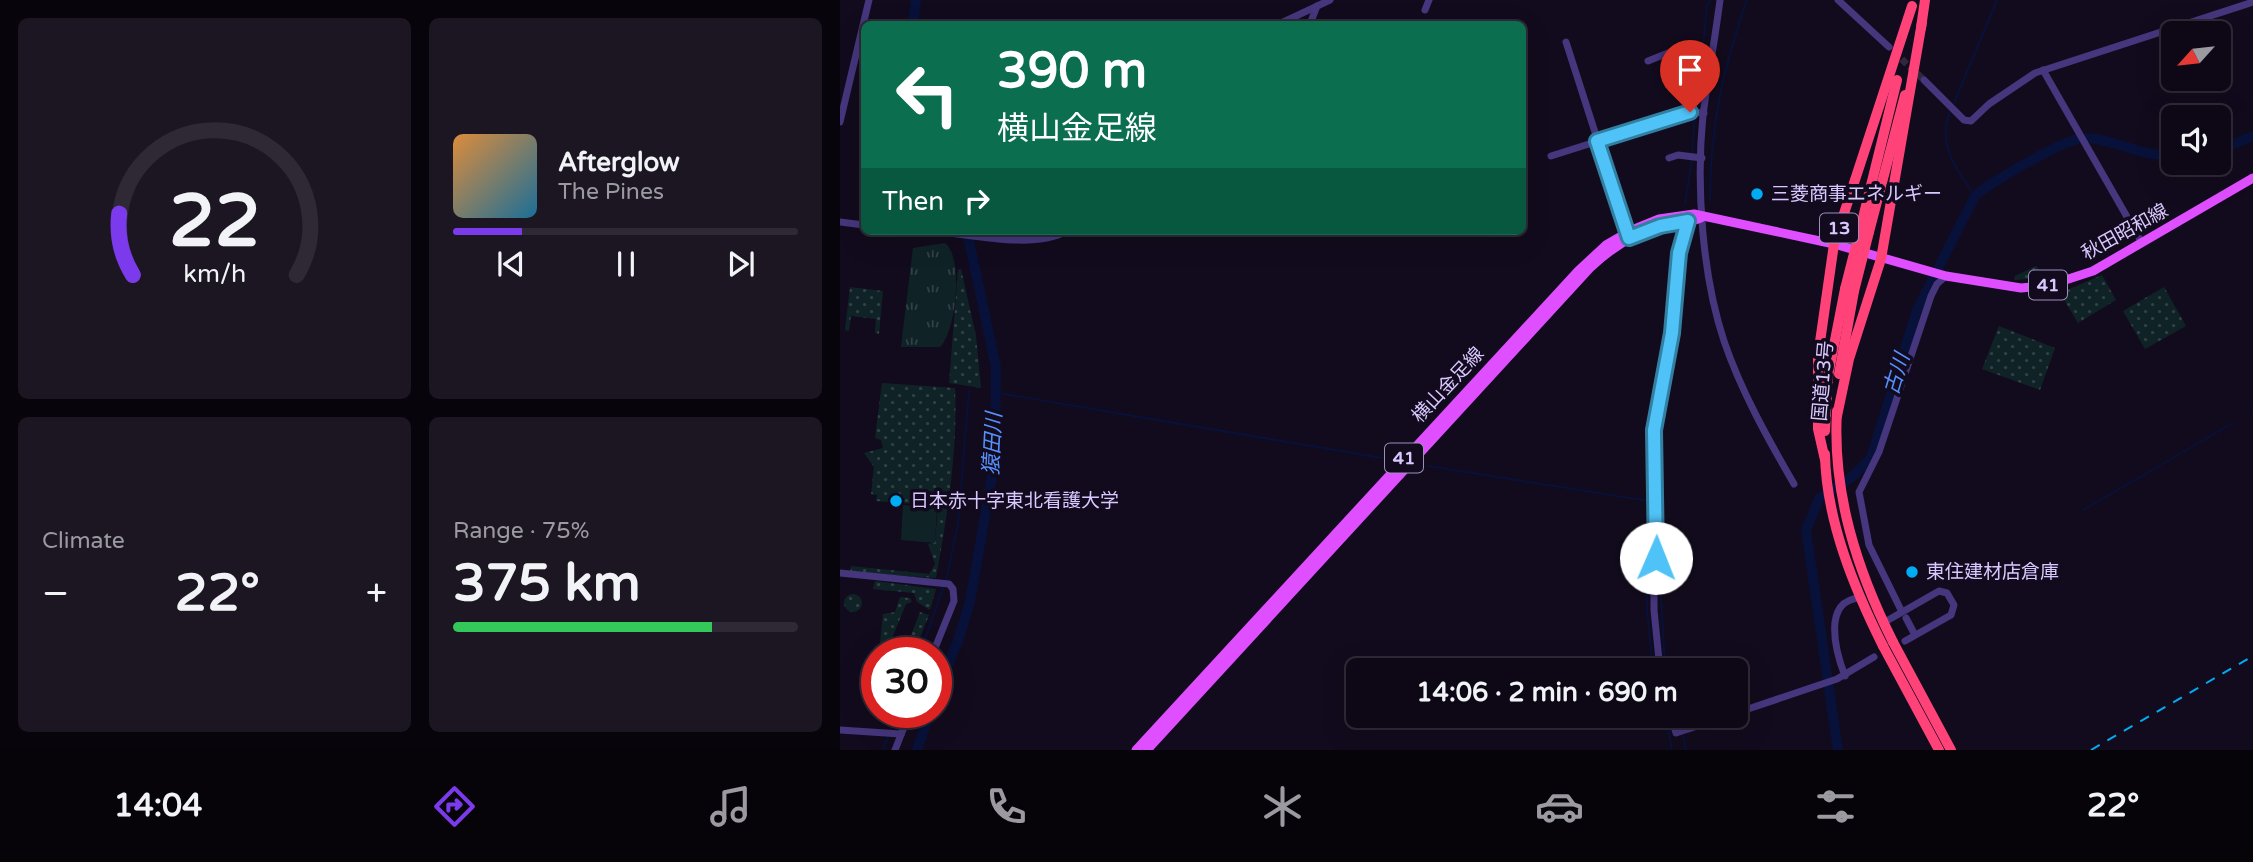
<!DOCTYPE html>
<meta charset="utf-8">
<style>
:root{--surface:#0e0816;--page:#1c1623;--text:#f1f3f6;--muted:#9b9aa1;--line:#2e2935;--accent:#7c3aed}
body{margin:0;font-family:"Varela Round","Noto Sans JP",sans-serif;background:var(--page);color:var(--text);height:100vh;display:flex;flex-direction:column;font-size:26px;white-space:nowrap}
*{box-sizing:border-box;margin:0}
p{font-size:23px;color:var(--muted)}
.icon{flex:none;width:38px;height:38px;fill:none;stroke:currentColor;stroke-width:2;stroke-linecap:round;stroke-linejoin:round}
.map{position:relative;flex:1;overflow:hidden}
.side{display:flex;flex-direction:column;gap:18px;padding:18px;background:#08040c;width:840px}
.side>*{flex:none}
.hud{position:absolute;left:21px;top:21px;width:665px;height:214px;border-radius:10px;box-shadow:0 7px 28px #0002,0 0 0 2px var(--line);background:#0b6e4f;color:#fff;overflow:hidden}
.needle{width:46px;rotate:243deg}
.tools{position:absolute;left:1321px;top:21px;display:grid;gap:14px}
.tools a{display:grid;place-items:center;width:70px;height:70px;border-radius:10px;background:var(--surface);box-shadow:0 7px 28px #0002,0 0 0 2px var(--line);font-size:35px}
.speed{position:absolute;left:21px;top:637px;display:flex;gap:14px;font-size:35px;font-weight:700;text-align:center}
.speed>*{display:grid;place-content:center;width:91px;height:91px;border-radius:50%;background:var(--surface);box-shadow:0 7px 28px #0002,0 0 0 2px var(--line);line-height:1}
.speed .limit{border:10px solid #d22;background:#fff;color:#111}
.pin{position:absolute;display:grid;place-items:center;width:60px;height:60px;color:#fff;margin:-72px -30px;border-radius:50% 50% 50% 0;rotate:-45deg;box-shadow:0 0 7px #0007}
.pin .icon{rotate:45deg}
.me{position:absolute;width:77px;margin:-38px;rotate:1deg;stroke-linejoin:round;filter:drop-shadow(0 0 5px #0008)}
.turn{display:flex;align-items:center;gap:24px;height:147px;padding:0 21px;font-size:32px}
.turn .icon{width:91px;height:91px;stroke-width:2.5}
.turn b{display:block;font-size:49px;line-height:60px}
.then{display:flex;align-items:center;height:66px;padding:0 21px;background:#0003;gap:14px;font-size:26px}
.big{font-size:52px;font-weight:700;line-height:1.1}
.side .widget{flex:1;display:flex;flex-direction:column;justify-content:center;gap:10px;min-width:0;padding:0 24px;border-radius:10px;background:var(--page)}
.side .dial{align-items:center;gap:0}
.dial svg{height:182px;overflow:visible;fill:none;stroke:var(--line);stroke-width:7;stroke-linecap:round;text-anchor:middle}
.dial text{fill:var(--text);stroke:none}
.song{display:flex;align-items:center;gap:21px}
.cover{width:84px;height:84px;border-radius:10px;background:linear-gradient(135deg,hsl(30 70% 55%),hsl(200 70% 35%))}
.played{height:7px;border-radius:4px;background:linear-gradient(90deg,var(--accent) 20%,var(--line) 20%)}
.keys{display:flex;justify-content:space-around;direction:ltr}
.heat{display:flex;justify-content:space-between;align-items:center;font-size:38px;direction:ltr}
.charge{height:10px;border-radius:5px;background:linear-gradient(90deg,#34c759 75%,var(--line) 0)}
.side .tiles{flex:1;display:grid;gap:18px;grid-template-columns:repeat(2,1fr)}
.trip{position:absolute;left:506px;top:658px;width:402px;height:70px;border-radius:10px;background:var(--surface);box-shadow:0 7px 28px #0002,0 0 0 2px var(--line);font-weight:700;line-height:70px;text-align:center}
.tabs{display:flex;height:112px;justify-content:space-around;align-items:center;background:#060309;color:var(--muted)}
.tabs .icon{width:49px;height:49px}
.tabs .on{color:var(--accent)}
.tabs b{font-size:32px;color:var(--text)}
main{display:flex;flex:1;min-height:0}
.map>svg:first-child{display:block}
.grass{fill:url(#grass-dots)}
.park{fill:url(#park-tufts)}
.pitch{fill:#0f2327}
.lines{fill:none;stroke-linecap:round;stroke-linejoin:round}
.stream{stroke:#081139;stroke-width:2}
.river{stroke:#081139;stroke-width:10}
.minor-tunnel{stroke:#30273f;stroke-width:7;stroke-dasharray:7 3.5;stroke-linecap:butt}
.minor{stroke:#46367d;stroke-width:7}
.major{stroke:#df4fff;stroke-width:9}
.highway{stroke:#ff4379;stroke-width:10}
.rail{stroke:#00acf3;stroke-width:2;stroke-dasharray:10 9;stroke-linecap:butt}
.highway-bridge{stroke:#ff4379;stroke-width:10}
.route-casing{stroke:#337fa1;stroke-width:18}
.route{stroke:#4fc3f7;stroke-width:12}
.poi-dot{fill:#00acf3;stroke:#120b1d;stroke-width:2.5}
.labels{text-anchor:middle;dominant-baseline:central;stroke-width:7;stroke-linejoin:round;paint-order:stroke}
.shield{fill:#120b1d;stroke:#9d8fbb;stroke-width:2}
.shield-label{font-size:18px;font-weight:bold;fill:#d9c8ff}
.poi-label{font-size:19px;fill:#d9c8ff;stroke:#120b1d;text-anchor:start}
.street-label{font-size:19px;fill:#d9c8ff;stroke:#120b1d}
.water-label{font-size:21px;font-style:italic;fill:#5690ff;stroke:#120b1d}
</style>
<main>
<section class="side">
<div class="tiles">
<div class="widget dial"><svg viewBox="0 0 100 80">
<path d="M14 69A42 42 0 1 1 86 69"/>
<path d="M14 69A42 42 0 0 1 8 42" stroke="#7c3aed"/>
<text x="50" y="56" font-size="32" font-weight="700">22</text>
<text x="50" y="72" font-size="11">km/h</text>
</svg></div>
<div class="widget">
<div class="song"><i class="cover"></i><div><b>Afterglow</b><p>The Pines</p></div></div>
<div class="played"></div>
<div class="keys"><svg class="icon" aria-label="previous" viewBox="0 0 24 24"><path d="M18 5L8 12l10 7zM5 5v14"/></svg><svg class="icon" aria-label="pause" viewBox="0 0 24 24"><path d="M8 5v14M16 5v14"/></svg><svg class="icon" aria-label="next" viewBox="0 0 24 24"><path d="M6 5l10 7-10 7zM19 5v14"/></svg></div>
</div>
<div class="widget"><p>Climate</p>
<div class="heat"><a>−</a><b class="big">22°</b><a>+</a></div>
</div>
<div class="widget"><p>Range · 75%</p><b class="big">375 km</b><div class="charge"></div></div>
</div>
</section>
<div class="map">
<svg width="1413" height="750" viewBox="0 0 1413 750">
<defs>
<pattern id="grass-dots" width="8" height="8" patternUnits="userSpaceOnUse" patternTransform="scale(1.75)"><rect width="8" height="8" fill="#0f2327"/><path d="M2 2h.1M6 6h.1" fill="none" stroke="#314147" stroke-width="1.8" stroke-linecap="round"/></pattern>
<pattern id="park-tufts" width="24" height="20" patternUnits="userSpaceOnUse" patternTransform="scale(1.75)"><rect width="24" height="20" fill="#0f2327"/><path d="M3 7l-1-3M5 7V3M7 7l1-3M15 17l-1-3M17 17v-4M19 17l1-3" fill="none" stroke="#314147"/></pattern>
</defs>
<rect width="100%" height="100%" fill="#120b1d"/>
<g class="grass">
<path d="M1196,266L1203,274L1202,278L1174,280L1175,276Z"/>
<path d="M121,269L136,336L141,388L109,383L118,270Z"/>
<path d="M1262,275L1276,300L1238,323L1220,293Z"/>
<path d="M10,287L43,291L39,334L35,333L36,319L11,316L9,331L5,330Z"/>
<path d="M1324,287L1346,326L1305,349L1283,311Z"/>
<path d="M1159,326L1215,348L1200,390L1142,369Z"/>
<path d="M42,383L115,388C118,452 107,515 96,578L10,572L11,566L89,574L95,564L88,544L95,542L98,506L36,501L37,495L31,494L34,467L24,453L43,448L41,440L35,438Z"/>
<path d="M35,581L96,589L90,610L77,602L74,593L33,589Z"/>
<circle cx="13" cy="603" r="9"/>
<path d="M60,597L70,598L72,602L66,604L46,653H39L43,614L55,612Z"/>
<path d="M80,612L89,615L74,653H64Z"/>
</g>
<path class="park" d="M105,243C124,258 116,331 100,347H61L73,248Z"/>
<path class="pitch" d="M63,505L97,508L95,543L61,540Z"/>
<g class="lines">
<g class="stream">
<path d="M862,57L867,5L871,0"/>
<path d="M1114,103L1157,0"/>
<path d="M856,109L861,63"/>
<path d="M1110,112C1098,142 1113,165 1131,190"/>
<path d="M852,154L855,115"/>
<path d="M1134,194L1135,196"/>
<path d="M870,199C870,125 883,70 907,0"/>
<path d="M845,204L852,160"/>
<path d="M158,393L542,458"/>
<path d="M1412,412L1413,411"/>
<path d="M588,466L809,501"/>
<path d="M810,498L808,432L824,353L832,260L838,231"/>
<path d="M810,504L807,609L813,670"/>
<path d="M1243,510L1393,423"/>
<path d="M106,581L118,524L129,391"/>
<path d="M80,653L104,586"/>
<path d="M825,670L821,595L822,435L851,230"/>
<path d="M826,716L832,750"/>
<path d="M840,716L842,729"/>
<path d="M50,731L57,712"/>
<path d="M843,734L846,750"/>
<path d="M43,750L48,736"/>
</g>
<g class="river">
<path d="M73,24L76,0"/>
<path d="M1379,150L1413,136"/>
<path d="M96,694L119,638L130,601L155,459L156,367L127,231"/>
<path d="M77,750L90,712"/>
<path d="M998,750L966,530L979,499L1012,477L1031,458L1077,310L1135,196C1149,183 1226,138 1244,138C1274,138 1302,158 1334,155"/>
</g>
<path class="minor-tunnel" d="M1054,52L1084,80"/>
<g class="minor">
<path d="M880,0C875,39 868,77 863,115C856,185 862,275 884,341C901,391 928,439 954,484"/>
<path d="M998,0L1049,47"/>
<path d="M585,10L589,0"/>
<path d="M439,24L490,0"/>
<path d="M470,24L477,6"/>
<path d="M726,42L789,238"/>
<path d="M808,61L828,53L837,67L860,58L873,59"/>
<path d="M1203,70L1302,243"/>
<path d="M1084,80L1124,120L1131,121L1149,104L1195,73L1413,2"/>
<path d="M0,122L29,0"/>
<path d="M711,156L850,112L864,113"/>
<path d="M829,158L838,155L862,158"/>
<path d="M0,222L24,225"/>
<path d="M93,231C129,234 194,250 227,231"/>
<path d="M0,573L109,584L113,589L114,601L93,653"/>
<path d="M1061,610L1029,545L1019,492L1039,452L1091,296L1097,284L1106,276"/>
<path d="M1066,618L1075,635"/>
<path d="M1043,623L1099,591L1107,593L1114,605L1111,615L1065,641"/>
<path d="M820,670L814,610V431L832,333L839,253L848,221"/>
<path d="M1005,676C996,653 981,599 1021,598"/>
<path d="M896,713L997,679L1034,657"/>
<path d="M831,716L836,733L888,716"/>
<path d="M0,730L61,734"/>
<path d="M55,750L70,712"/>
</g>
<g class="major">
<path d="M296,750L738,271L766,245L792,230L819,219L854,214L994,244L1106,276L1181,288L1210,285L1253,271L1413,178"/>
<path d="M307,750L750,268C772,247 797,231 828,224C839,221 850,223 861,218"/>
</g>
<g class="highway">
<path d="M1081,28L1085,0"/>
<path d="M1020,230L1057,80"/>
<path d="M1029,232L1065,95"/>
<path d="M999,374L1014,291"/>
<path d="M997,411C992,493 1017,570 1053,642"/>
<path d="M997,416L1009,359L1041,259L1082,22"/>
<path d="M985,431L988,376L1005,289"/>
<path d="M985,454C986,520 1014,588 1043,646"/>
<path d="M985,460L978,429V356L994,244L1072,6"/>
</g>
<path class="rail" d="M1251,750L1413,656"/>
<g class="highway-bridge">
<path d="M1005,289L1020,230"/>
<path d="M1014,291L1029,232"/>
<path d="M1053,642L1111,750"/>
<path d="M1043,646L1099,750"/>
</g>
</g>
<g class="lines">
<g class="route-casing">
<path id="route" d="M816,558L814,430L832,333L839,253L848,221L820,226L789,238L757,141L850,112"/>
</g>
<use href="#route" class="route"/>
</g>
<g class="poi-dot">
<circle cx="917" cy="194" r="7"/>
<circle cx="56" cy="501" r="7"/>
<circle cx="1072" cy="572" r="7"/>
</g>
<g class="labels">
<g class="shield">
<rect x="980" y="213.5" width="38" height="29" rx="5"/>
<rect x="1189" y="270.5" width="38" height="29" rx="5"/>
<rect x="545" y="443.5" width="38" height="29" rx="5"/>
</g>
<g class="shield-label">
<text x="999" y="228">13</text>
<text x="1208" y="285">41</text>
<text x="564" y="458">41</text>
</g>
<g class="poi-label">
<text x="931" y="194">三菱商事エネルギー</text>
<text x="70" y="501">日本赤十字東北看護大学</text>
<text x="1086" y="572">東住建材店倉庫</text>
</g>
<g class="street-label">
<text transform="translate(1285 232) rotate(-29)">秋田昭和線</text>
<text transform="translate(983 381) rotate(-85)">国道13号</text>
<text transform="translate(608 385) rotate(-47)">横山金足線</text>
</g>
<g class="water-label">
<text transform="translate(1057 374) rotate(-73)">古川</text>
<text transform="translate(153 444) rotate(-87)">猿田川</text>
</g>
</g>
</svg>
<div class="tools">
<a><svg class="needle" viewBox="-14 -14 28 28"><path d="M0-13l5 13h-10z" fill="#e53935"/><path d="M0 13l5-13h-10z" fill="#9b9aa1"/></svg></a>
<a><svg class="icon" aria-label="sound" viewBox="0 0 24 24"><path d="M4 9h4l5-4v14l-5-4H4zM17 9q2 3 0 6"/></svg></a>
</div>
<div class="speed"><div class="limit">30</div></div>
<div class="pin" style="left:850px;top:112px;background:#d93025"><svg class="icon" aria-label="arrive" viewBox="0 0 24 24"><path d="M6 21V4h12l-3 4 3 4H6"/></svg></div>
<svg class="me" style="left:816px;top:558px" viewBox="-20 -20 40 40"><circle r="19" fill="#fff"/><path d="M0-13L10 11 0 6-10 11z" fill="#4fc3f7"/></svg>
<div class="trip">14:06 · 2 min · 690 m</div>
<div class="hud">
<div class="turn"><svg class="icon" aria-label="left" viewBox="0 0 24 24"><path d="M17 20v-9H6M10 6l-5 5 5 5"/></svg><div><b>390 m</b>横山金足線</div></div>
<div class="then">Then<svg class="icon" aria-label="right" viewBox="0 0 24 24"><path d="M7 20v-9h11M14 6l5 5-5 5"/></svg></div>
</div>
</div>
</main>
<nav class="tabs">
<b>14:04</b>
<svg class="icon on" aria-label="directions" viewBox="0 0 24 24"><path d="M12 3l9 9-9 9-9-9zM9 14v-3h6M13 9l2 2-2 2"/></svg>
<svg class="icon" aria-label="music" viewBox="0 0 24 24"><path d="M9 18V5l10-2v13"/><circle cx="6" cy="18" r="3"/><circle cx="16" cy="16" r="3"/></svg>
<svg class="icon" aria-label="phone" viewBox="0 0 24 24"><path d="M5 4h4l2 5-3 2q2 4 5 5l2-3 5 2v4C11 20 4 13 5 4z"/></svg>
<svg class="icon" aria-label="climate" viewBox="0 0 24 24"><path d="M12 3v18M4 7l16 10M4 17L20 7"/></svg>
<svg class="icon" aria-label="car" viewBox="0 0 24 24"><path d="M5 17H2v-5l4-1 3-4h7l3 4 3 1v5h-3M9 17h6M6 11h13"/><circle cx="7" cy="17" r="2"/><circle cx="17" cy="17" r="2"/></svg>
<svg class="icon" aria-label="filters" viewBox="0 0 24 24"><path d="M4 7h16M4 17h16"/><circle cx="9" cy="7" r="2"/><circle cx="15" cy="17" r="2"/></svg>
<b>22°</b>
</nav>
